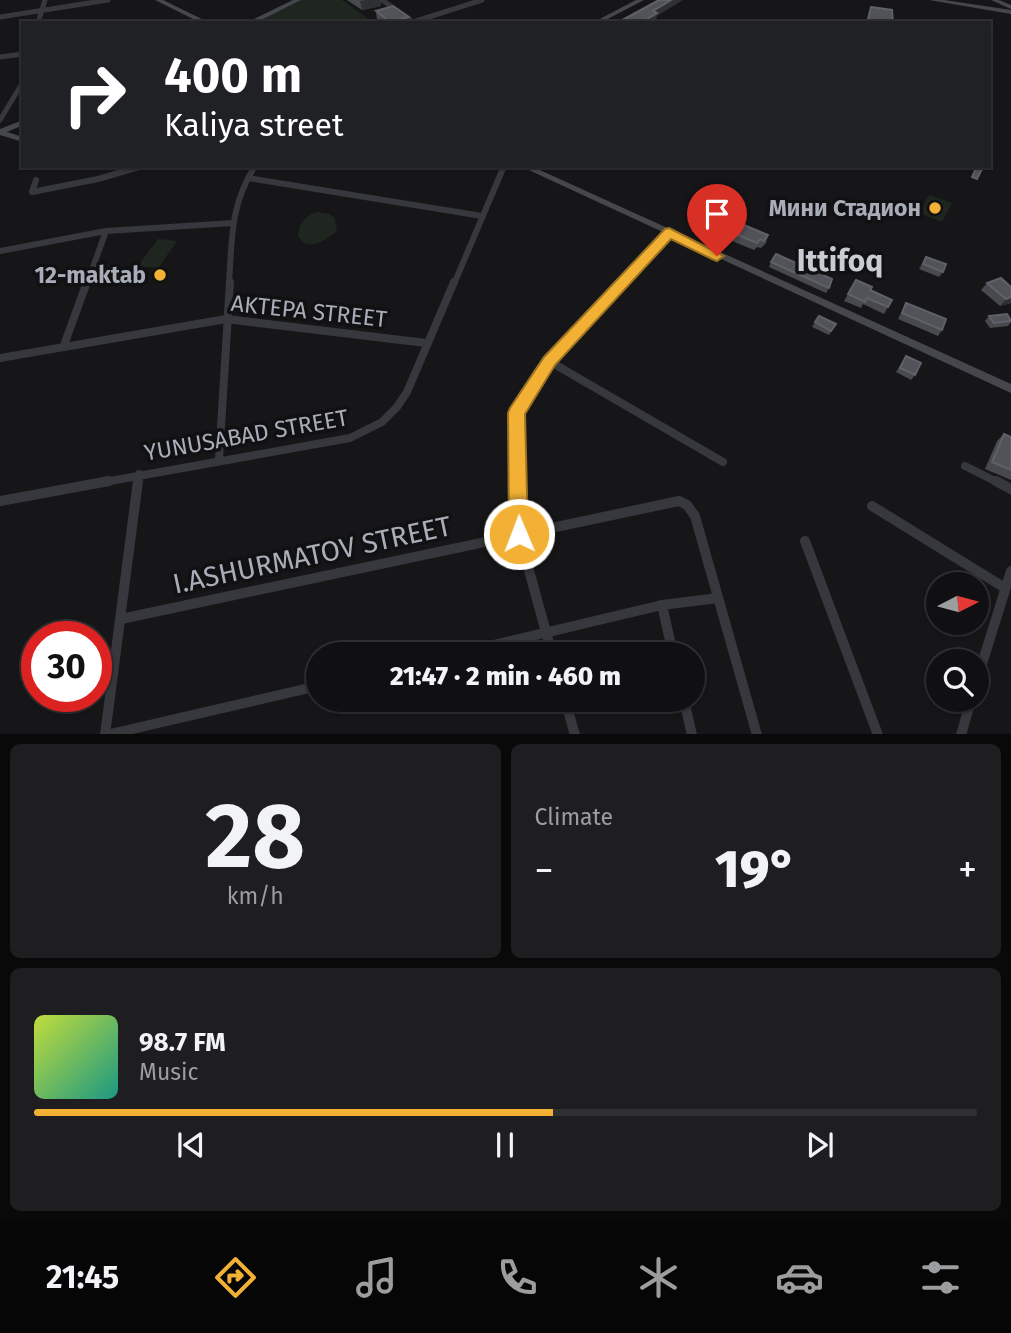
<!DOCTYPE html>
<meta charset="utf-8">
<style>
:root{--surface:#101012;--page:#1e1e20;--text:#f1f3f6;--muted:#9c9d9f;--line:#303032;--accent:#f2b134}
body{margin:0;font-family:"Fira Sans",sans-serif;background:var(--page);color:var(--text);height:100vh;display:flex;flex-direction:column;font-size:26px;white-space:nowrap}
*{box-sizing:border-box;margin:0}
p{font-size:23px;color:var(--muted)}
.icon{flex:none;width:38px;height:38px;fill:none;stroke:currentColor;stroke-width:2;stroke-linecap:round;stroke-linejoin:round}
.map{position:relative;height:734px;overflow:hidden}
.panel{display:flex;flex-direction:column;gap:10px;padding:10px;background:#09090a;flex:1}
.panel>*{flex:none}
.guide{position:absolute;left:21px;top:21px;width:970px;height:147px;border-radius:0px;box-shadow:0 2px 5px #0004,0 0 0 2px var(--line);background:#202124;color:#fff;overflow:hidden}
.needle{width:46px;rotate:84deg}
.fabs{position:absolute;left:926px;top:572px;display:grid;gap:14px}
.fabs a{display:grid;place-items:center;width:63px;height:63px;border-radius:50%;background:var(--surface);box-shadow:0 2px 5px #0004,0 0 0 2px var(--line);font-size:35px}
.speed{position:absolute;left:21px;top:621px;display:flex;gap:14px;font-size:35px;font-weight:700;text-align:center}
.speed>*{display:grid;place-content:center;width:91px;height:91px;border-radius:50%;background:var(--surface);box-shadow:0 2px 5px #0004,0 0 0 2px var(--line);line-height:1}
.speed .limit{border:10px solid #d22;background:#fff;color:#111}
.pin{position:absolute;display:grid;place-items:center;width:60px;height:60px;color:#fff;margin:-72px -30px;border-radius:50% 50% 50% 0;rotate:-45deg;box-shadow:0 0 7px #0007}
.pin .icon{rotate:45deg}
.me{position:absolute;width:77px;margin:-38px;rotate:359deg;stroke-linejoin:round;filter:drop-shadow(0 0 5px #0008)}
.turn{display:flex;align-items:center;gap:24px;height:147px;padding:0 28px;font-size:32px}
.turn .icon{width:91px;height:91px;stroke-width:2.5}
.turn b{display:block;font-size:49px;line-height:60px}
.big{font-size:52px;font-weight:800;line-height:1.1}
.panel .widget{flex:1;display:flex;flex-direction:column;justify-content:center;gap:10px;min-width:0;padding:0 24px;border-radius:10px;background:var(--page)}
.panel .dial{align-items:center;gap:0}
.dial b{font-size:91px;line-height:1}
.song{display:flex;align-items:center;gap:21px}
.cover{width:84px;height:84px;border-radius:10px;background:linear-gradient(135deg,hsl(70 70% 55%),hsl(170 70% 35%))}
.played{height:7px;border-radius:4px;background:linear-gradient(90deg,var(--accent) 55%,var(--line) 55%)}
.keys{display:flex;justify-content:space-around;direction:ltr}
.heat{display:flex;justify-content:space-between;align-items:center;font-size:38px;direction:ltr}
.panel .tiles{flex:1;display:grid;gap:10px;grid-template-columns:1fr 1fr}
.widget:last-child{grid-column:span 2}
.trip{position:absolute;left:306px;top:642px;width:399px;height:70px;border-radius:35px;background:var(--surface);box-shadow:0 2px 5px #0004,0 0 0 2px var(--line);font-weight:800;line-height:70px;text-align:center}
.menu{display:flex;height:112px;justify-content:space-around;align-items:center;background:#060607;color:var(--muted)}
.menu .icon{width:49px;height:49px}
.menu .on{color:var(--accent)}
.menu b{font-size:32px;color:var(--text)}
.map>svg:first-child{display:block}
.green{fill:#1e261f}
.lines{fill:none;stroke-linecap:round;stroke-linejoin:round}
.street-far3{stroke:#37383d;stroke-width:5}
.street-far2{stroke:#37383d;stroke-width:6}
.street-far1{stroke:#37383d;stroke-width:8}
.street{stroke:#37383d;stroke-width:10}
.secondary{fill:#45474d;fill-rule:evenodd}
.wall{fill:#47494d}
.shaded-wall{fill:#2f3033}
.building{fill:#525359;stroke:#5f6168;stroke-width:2}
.route{fill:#f2b134;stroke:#9d7322;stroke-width:2}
.poi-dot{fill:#f2b134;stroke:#111113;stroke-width:2.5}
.labels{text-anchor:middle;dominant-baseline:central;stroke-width:7;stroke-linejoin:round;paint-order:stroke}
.poi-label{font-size:23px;font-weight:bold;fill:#a8adb8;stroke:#111113;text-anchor:end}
.street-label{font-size:23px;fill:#a8adb8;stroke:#111113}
.near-street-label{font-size:28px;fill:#a8adb8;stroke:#111113}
.district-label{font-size:30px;font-weight:bold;fill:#c9ccd4;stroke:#111113}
</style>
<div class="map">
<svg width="1011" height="735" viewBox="0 0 1011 735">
<rect width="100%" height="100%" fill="#161618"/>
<g class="green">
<path d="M301,0H342L374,23H253Z"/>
<path d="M929,195L952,203L942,222L919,213Z"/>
<path d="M317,212L330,214L335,219L337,231C325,240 318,247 303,243L298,235C300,222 305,216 317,212Z"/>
<path d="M158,239L177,241L158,268L138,266Z"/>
</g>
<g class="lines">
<g class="street-far3">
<path d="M382,0L413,22L482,0"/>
<path d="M0,17L108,0"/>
<path d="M38,23L45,0"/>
<path d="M0,57L23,54"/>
<path d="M0,120L23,82"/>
</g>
<g class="street-far2">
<path d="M248,178L482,216"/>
<path d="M36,180L32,192L98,179L139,167"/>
<path d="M0,251L106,231L233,223"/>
<path d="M87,284L106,231"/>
<path d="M229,284C232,239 230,205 255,166"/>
<path d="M454,284L504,166"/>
<path d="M621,284L669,232"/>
</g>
<g class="street-far1">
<path d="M64,345L87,282"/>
<path d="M0,358L226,319L426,343"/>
<path d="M549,361L723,462"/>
<path d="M219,459L230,282"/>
<path d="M965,466L999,483"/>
<path d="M99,483L350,438L382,422L397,407L407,392L454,282"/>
<path d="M138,483L139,474"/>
<path d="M518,483L516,413L549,361L623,282"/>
</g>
<g class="street">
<path d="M518,481L519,534L552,654"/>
<path d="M996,481L1011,489"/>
<path d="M0,501L109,481"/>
<path d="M872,506L1005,588"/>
<path d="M805,541L878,735"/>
<path d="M662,605L673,654"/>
<path d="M121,619L679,501L687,505L695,516L757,735"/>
<path d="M456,654L662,605L718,598"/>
<path d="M976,683L1011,571"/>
<path d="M565,700L575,735"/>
<path d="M684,700L692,735"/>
<path d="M105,735L138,481"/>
<path d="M106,735L318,686"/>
<path d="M961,735L971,700"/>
</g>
<g class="secondary">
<path d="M155,0H163L210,23H201Z"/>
<path d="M293,0H301L255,23H246Z"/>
<path d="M636,0H644L600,23H592Z"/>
<path d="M929,0H944L1011,10V14Z"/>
<path d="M991,0H999L1011,5V9Z"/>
<path d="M23,120V125L7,132L23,137V142L0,135V129Z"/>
<path d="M130,166H155C149,170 136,170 130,166Z"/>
<path d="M520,166H531L1011,384V393Z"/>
</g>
</g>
<g class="wall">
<path d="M347,0H380L381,6L362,10Z"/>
<path d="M376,11L409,17V23H380L377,20Z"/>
<path d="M724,229L768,235L766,243L761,248L757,247L754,250L722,237Z"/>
<path d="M926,257L943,272L939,277L919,269Z"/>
<path d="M771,262L829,288L826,293L769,267Z"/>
<path d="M856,280L870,290L892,300L884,314L863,304L861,308L844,301Z"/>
<path d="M987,283L1011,303L1000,306L981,290Z"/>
<path d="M906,303L942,330L938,336L898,319Z"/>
<path d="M989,316L1011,319V322L1008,326L990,328L985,321Z"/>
<path d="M815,322L836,324L829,335L812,327Z"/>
<path d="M906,356L915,375L911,380L896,372Z"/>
<path d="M1004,434L1011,437V480L985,469L997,441Z"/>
</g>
<g class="shaded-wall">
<path d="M366,0H380L381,6L362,10L360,1Z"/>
<path d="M671,0H683L657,16L656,21L653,23H643L644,21L653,11Z"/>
<path d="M409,17V23H391L390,22Z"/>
<path d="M1011,297V303L1000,306L1006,299Z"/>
</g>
<g class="building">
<path d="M659,0H671L653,11L657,13L644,21L649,23H617Z"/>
<path d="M393,6L409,17L390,22L376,11Z"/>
<path d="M871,7L892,10L893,23H867Z"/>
<path d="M976,168L982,169L977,179L972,177Z"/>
<path d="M732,220L768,235L764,241L760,239L757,243L724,229Z"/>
<path d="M776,254L832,279L829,288L771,262Z"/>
<path d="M926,257L946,264L943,272L923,264Z"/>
<path d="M1001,278L1011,287V297L1006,299L987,283Z"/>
<path d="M856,280L872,287L870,290L892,300L888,307L867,298L865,302L848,294Z"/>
<path d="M906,303L946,319L942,330L902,313Z"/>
<path d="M1007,314L1011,321L994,323L989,316Z"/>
<path d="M819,316L836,324L831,331L815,322Z"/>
<path d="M906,356L921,363L915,375L900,368Z"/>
<path d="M1004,434L1011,437V470L992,462Z"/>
</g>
<path class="route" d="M669,228L724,256L717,261L712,259L671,239L555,365L525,414L528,534L525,541L519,543L512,541L509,534L508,413L510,408L544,357L665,229Z"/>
<g class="poi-dot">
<circle cx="935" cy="208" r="7"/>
<circle cx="160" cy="275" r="7"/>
</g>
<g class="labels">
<g class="poi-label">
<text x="921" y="208">Мини Стадион</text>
<text x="146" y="275">12-maktab</text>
</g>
<g class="street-label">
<text transform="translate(309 311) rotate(6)">AKTEPA STREET</text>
<text transform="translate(246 435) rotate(-10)">YUNUSABAD STREET</text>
</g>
<g class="near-street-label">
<text transform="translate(312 555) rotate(-12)">I.ASHURMATOV STREET</text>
</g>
<g class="district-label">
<text x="840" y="261">Ittifoq</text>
</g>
</g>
</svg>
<div class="fabs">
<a><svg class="needle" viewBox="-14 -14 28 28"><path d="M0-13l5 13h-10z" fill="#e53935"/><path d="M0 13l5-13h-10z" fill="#9c9d9f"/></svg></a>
<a><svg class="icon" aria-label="search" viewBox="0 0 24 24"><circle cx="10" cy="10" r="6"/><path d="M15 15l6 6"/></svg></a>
</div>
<div class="speed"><div class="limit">30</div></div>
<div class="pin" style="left:717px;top:256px;background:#d93025"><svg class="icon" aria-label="arrive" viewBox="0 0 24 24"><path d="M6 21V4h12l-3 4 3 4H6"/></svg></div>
<svg class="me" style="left:519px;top:534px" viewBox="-20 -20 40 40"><circle r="17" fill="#f2b134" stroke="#fff" stroke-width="3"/><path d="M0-11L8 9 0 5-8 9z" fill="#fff"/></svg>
<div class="trip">21:47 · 2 min · 460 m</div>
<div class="guide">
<div class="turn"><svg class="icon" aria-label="right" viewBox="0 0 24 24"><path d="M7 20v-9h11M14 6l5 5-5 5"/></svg><div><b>400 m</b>Kaliya street</div></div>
</div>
</div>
<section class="panel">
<div class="tiles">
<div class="widget dial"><b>28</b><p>km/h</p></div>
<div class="widget"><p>Climate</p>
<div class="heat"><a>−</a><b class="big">19°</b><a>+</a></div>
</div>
<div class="widget">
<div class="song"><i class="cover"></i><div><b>98.7 FM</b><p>Music</p></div></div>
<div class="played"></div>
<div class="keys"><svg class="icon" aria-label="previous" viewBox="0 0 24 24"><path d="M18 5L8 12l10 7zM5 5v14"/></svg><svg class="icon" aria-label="pause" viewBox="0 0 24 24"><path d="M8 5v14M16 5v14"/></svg><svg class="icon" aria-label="next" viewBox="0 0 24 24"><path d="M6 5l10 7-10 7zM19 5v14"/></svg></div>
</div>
</div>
</section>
<nav class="menu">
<b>21:45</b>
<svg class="icon on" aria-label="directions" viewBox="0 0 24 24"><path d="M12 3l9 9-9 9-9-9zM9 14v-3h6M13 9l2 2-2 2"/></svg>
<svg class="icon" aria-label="music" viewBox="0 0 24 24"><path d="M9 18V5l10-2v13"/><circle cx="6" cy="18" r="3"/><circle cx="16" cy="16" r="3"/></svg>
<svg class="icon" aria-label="phone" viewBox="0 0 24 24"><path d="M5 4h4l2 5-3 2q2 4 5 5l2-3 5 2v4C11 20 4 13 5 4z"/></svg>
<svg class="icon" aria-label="climate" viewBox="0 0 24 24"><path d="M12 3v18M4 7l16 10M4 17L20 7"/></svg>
<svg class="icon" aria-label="car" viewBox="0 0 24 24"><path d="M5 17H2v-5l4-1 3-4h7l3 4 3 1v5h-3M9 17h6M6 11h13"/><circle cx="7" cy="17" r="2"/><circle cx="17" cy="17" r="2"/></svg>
<svg class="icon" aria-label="filters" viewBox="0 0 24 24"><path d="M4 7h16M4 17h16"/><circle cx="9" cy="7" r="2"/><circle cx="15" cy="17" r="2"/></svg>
</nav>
